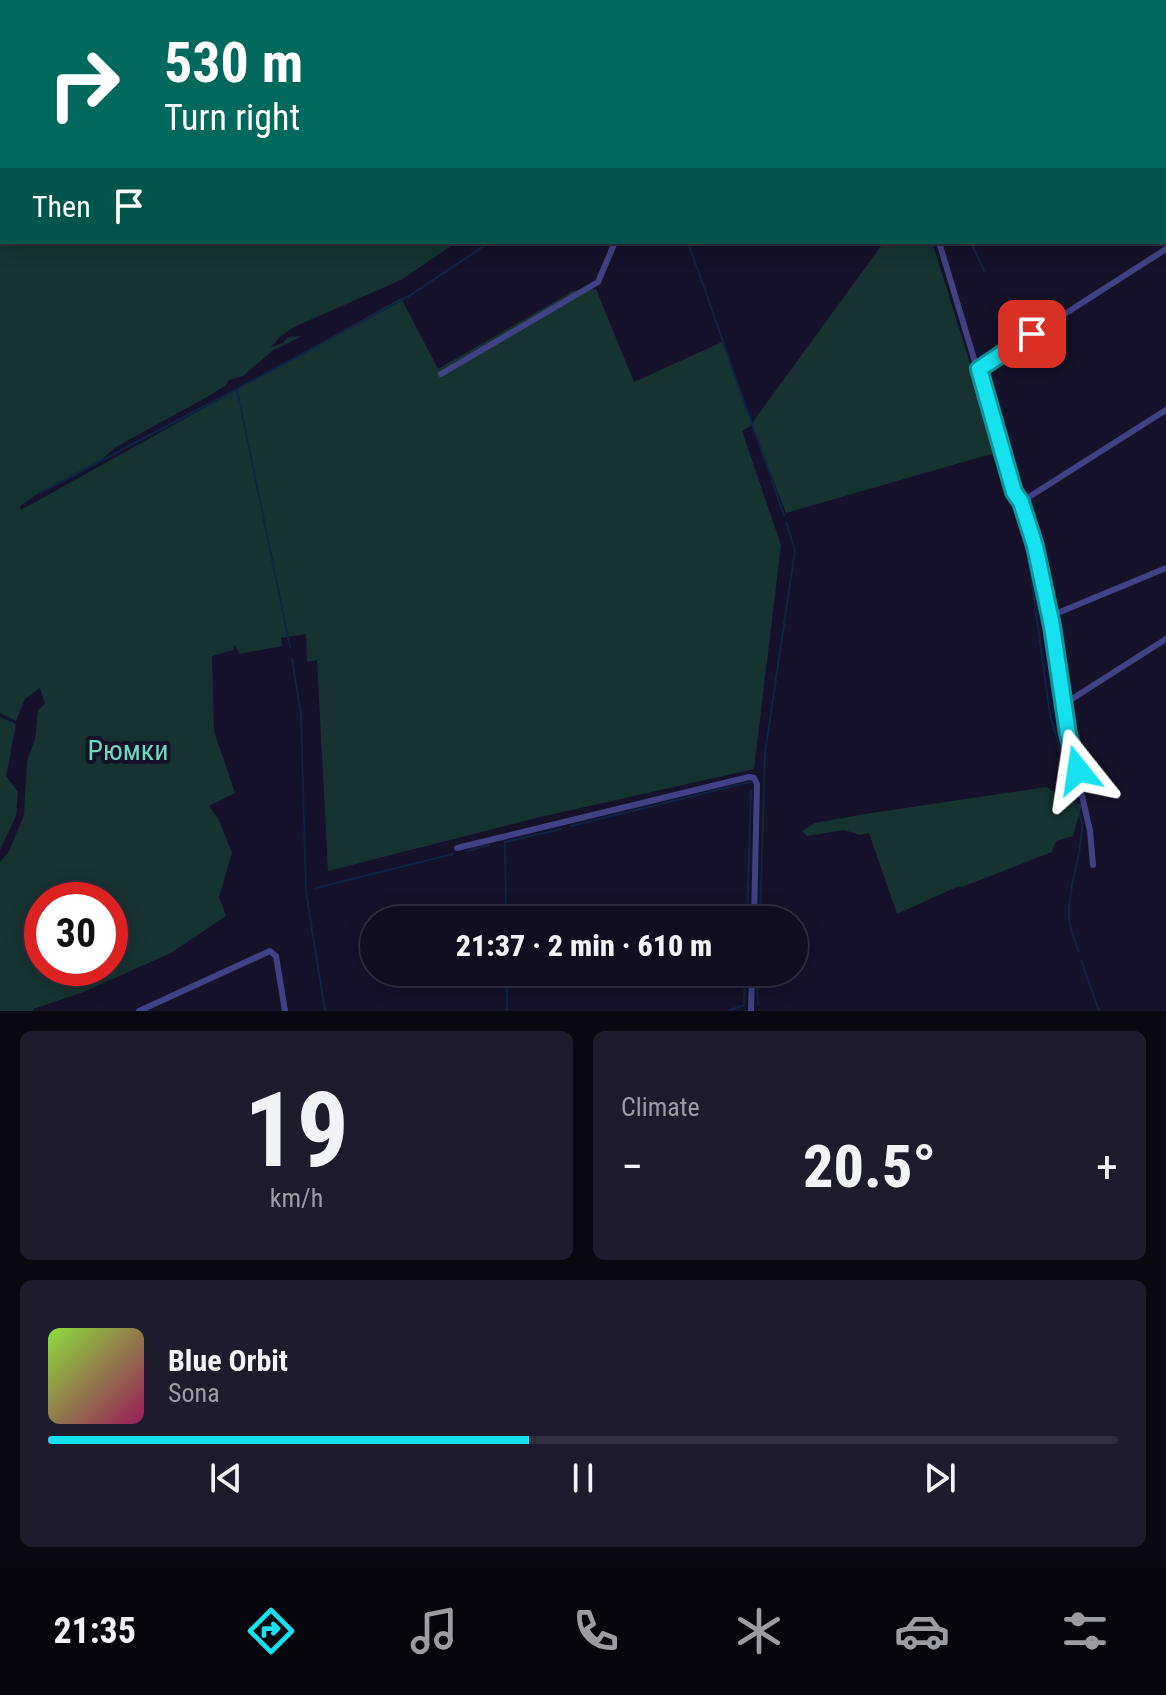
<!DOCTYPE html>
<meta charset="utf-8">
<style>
:root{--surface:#100e1f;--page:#1e1c2c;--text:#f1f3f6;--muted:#9c9ca4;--line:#302e3d;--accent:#16e1ef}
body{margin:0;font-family:"Roboto Condensed",sans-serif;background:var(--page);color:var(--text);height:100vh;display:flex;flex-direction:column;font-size:30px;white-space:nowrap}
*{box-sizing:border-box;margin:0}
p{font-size:26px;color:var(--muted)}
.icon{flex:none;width:44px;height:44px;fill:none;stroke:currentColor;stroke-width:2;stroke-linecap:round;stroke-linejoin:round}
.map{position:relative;height:1011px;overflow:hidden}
.drawer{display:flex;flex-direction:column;gap:20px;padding:20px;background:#090811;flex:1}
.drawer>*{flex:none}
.guide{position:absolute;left:0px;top:0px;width:1166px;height:244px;box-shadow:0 4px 20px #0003,0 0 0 2px var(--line);background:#00695c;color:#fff;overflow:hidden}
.speed{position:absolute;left:24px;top:882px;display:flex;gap:16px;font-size:40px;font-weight:700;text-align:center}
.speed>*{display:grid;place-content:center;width:104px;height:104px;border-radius:50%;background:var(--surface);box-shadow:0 4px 20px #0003,0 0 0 2px var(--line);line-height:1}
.speed .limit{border:12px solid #d22;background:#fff;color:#111}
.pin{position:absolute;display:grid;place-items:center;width:68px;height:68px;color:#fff;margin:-34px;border-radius:16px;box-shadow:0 4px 12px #0006}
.me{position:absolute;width:88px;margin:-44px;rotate:345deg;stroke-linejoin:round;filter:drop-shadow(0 0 6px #0008)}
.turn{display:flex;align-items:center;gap:28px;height:168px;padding:0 32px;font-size:36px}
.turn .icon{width:104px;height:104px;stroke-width:2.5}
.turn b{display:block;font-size:56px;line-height:68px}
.then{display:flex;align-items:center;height:76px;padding:0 32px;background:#0003;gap:16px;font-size:30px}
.big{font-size:60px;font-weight:800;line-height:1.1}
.drawer .tile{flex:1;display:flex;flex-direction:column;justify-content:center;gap:12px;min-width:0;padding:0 28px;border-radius:12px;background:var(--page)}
.drawer .dial{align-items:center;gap:0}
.dial b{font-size:104px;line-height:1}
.song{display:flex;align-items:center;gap:24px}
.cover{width:96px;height:96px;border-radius:12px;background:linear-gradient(135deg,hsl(90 70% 55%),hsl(330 70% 35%))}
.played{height:8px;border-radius:4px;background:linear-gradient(90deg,var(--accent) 45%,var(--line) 45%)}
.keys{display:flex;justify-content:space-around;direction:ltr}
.heat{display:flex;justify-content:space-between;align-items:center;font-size:44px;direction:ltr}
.drawer .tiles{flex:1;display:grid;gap:20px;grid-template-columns:1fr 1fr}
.tile:last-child{grid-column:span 2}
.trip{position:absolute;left:360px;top:906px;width:448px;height:80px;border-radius:40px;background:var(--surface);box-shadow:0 4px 20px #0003,0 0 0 2px var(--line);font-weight:800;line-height:80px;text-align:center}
.tab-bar{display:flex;height:128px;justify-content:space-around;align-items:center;background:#06060c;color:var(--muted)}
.tab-bar .icon{width:56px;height:56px}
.tab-bar .active{color:var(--accent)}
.tab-bar b{font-size:36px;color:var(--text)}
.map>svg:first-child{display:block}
.green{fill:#163331;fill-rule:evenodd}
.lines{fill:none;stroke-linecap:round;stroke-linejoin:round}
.stream{stroke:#0f2546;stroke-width:2}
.street{stroke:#414185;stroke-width:6}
.route-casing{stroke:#0e929b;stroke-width:20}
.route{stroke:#16e1ef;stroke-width:14}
.labels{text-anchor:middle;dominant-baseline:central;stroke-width:8;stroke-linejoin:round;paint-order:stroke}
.park-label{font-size:28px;fill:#6cd9ba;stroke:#161229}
</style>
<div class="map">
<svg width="1166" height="1011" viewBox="0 0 1166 1011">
<rect width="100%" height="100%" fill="#161229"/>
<g class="green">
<path d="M0,0H629L2,2V242H457L401,280L294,327L281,336L271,347L283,343L288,337L302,336L272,351L243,376L229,380L225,386L207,397L116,447L101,460L40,492L20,506L21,510L401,298L438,369L573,291L596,289L634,382L722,342L752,423L884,242H932L998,452L786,513L752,425L742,431L781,545L754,769L536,818L328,871L317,660L307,662L306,634L281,638L282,646L239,654L236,646L233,645L234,650L212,656L214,731L235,793L209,806L218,818L232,853L219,897L226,916L171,953L81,993L33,1009L34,1011H0V862L9,851L24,815L27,761L35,739L38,710L45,704L40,688L25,699L16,721L0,713ZM42,900H110V968H42Z"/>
<path d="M0,717L16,724L6,776L18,792L16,816L0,850Z"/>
<path d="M1047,787L1069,802L1082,804L1073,836L1056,841L1052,852L962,887L959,886L897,914L869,833L860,835L844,830L807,836L802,831L815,823L865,814Z"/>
</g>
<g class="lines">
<g class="stream">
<path d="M275,0L276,2"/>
<path d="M855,0L856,2"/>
<path d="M649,2L650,0"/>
<path d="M1164,235L1165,242"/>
<path d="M688,242L784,515"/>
<path d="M971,242L984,271"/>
<path d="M40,493L237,389"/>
<path d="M1015,502L1025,531L1050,715L1082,823C1083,855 1068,884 1069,916C1069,929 1075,940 1079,952"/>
<path d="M290,647L237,389L409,296L490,242"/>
<path d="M292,659L301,715L306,892L325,1011"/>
<path d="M571,826L750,782"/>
<path d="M468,851L489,845"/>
<path d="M316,888L453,854"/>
<path d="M506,920L505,842L561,829"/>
<path d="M747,920L751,790"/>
<path d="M760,920L765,753L795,550L786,522"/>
<path d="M1081,960L1099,1011"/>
<path d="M507,972V1011"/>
<path d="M757,972L758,1005"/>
<path d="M730,1010L744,1005L745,972"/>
</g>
<g class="street">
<path d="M863,0L864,2"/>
<path d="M759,2L760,0"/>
<path d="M930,2L932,0"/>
<path d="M1164,43L1166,42"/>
<path d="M939,242L1014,492C1037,523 1041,579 1048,617L1052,626L1068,734L1090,831L1093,865"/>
<path d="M979,369L1166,249"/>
<path d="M441,374L598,282L615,242"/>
<path d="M1021,502L1166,410"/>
<path d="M1048,617L1166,568"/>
<path d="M1064,704L1166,639"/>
<path d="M457,848L749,777L754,778L757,784L754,920"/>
<path d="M139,1011L270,951L276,956L285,1011"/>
<path d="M751,1011L752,972"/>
</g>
</g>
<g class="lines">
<g class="route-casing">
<path id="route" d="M1032,334L979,369L1014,492L1021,502L1035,546L1052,626L1068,734L1078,770"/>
</g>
<use href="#route" class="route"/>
</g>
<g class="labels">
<g class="park-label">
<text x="128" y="750">Рюмки</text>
</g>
</g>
</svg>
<div class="speed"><div class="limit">30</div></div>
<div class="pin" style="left:1032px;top:334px;background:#d93025"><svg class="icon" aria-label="arrive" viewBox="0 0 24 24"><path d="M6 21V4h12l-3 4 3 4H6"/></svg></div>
<svg class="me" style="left:1078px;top:770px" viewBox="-20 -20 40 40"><path d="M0-17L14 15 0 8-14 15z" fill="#16e1ef" stroke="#fff" stroke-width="4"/></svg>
<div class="trip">21:37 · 2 min · 610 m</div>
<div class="guide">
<div class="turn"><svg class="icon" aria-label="right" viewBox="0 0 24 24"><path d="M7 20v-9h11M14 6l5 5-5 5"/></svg><div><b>530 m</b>Turn right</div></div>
<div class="then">Then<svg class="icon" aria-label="arrive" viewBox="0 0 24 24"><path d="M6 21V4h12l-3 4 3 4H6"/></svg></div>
</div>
</div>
<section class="drawer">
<div class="tiles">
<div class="tile dial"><b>19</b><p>km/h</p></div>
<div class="tile"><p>Climate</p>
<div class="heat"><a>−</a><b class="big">20.5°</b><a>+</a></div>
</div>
<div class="tile">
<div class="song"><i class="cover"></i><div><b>Blue Orbit</b><p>Sona</p></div></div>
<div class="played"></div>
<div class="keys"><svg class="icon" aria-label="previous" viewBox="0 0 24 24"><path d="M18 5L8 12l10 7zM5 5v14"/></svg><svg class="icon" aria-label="pause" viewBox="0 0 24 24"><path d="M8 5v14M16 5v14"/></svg><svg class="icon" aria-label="next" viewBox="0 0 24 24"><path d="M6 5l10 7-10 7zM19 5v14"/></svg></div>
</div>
</div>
</section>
<nav class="tab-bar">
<b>21:35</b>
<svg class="icon active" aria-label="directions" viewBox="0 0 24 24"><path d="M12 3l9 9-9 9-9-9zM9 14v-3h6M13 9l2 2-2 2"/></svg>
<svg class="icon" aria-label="music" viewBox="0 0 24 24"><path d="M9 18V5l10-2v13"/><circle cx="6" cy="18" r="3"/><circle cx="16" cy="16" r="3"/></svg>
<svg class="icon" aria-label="phone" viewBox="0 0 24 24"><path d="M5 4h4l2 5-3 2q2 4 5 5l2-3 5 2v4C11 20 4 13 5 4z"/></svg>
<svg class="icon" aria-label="climate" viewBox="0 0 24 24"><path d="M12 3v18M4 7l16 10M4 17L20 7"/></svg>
<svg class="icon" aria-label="car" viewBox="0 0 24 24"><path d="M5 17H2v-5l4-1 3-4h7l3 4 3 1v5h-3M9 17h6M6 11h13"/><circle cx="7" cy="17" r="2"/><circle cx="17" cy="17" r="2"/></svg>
<svg class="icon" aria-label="filters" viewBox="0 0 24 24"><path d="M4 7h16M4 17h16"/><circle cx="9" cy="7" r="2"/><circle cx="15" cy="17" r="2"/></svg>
</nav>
